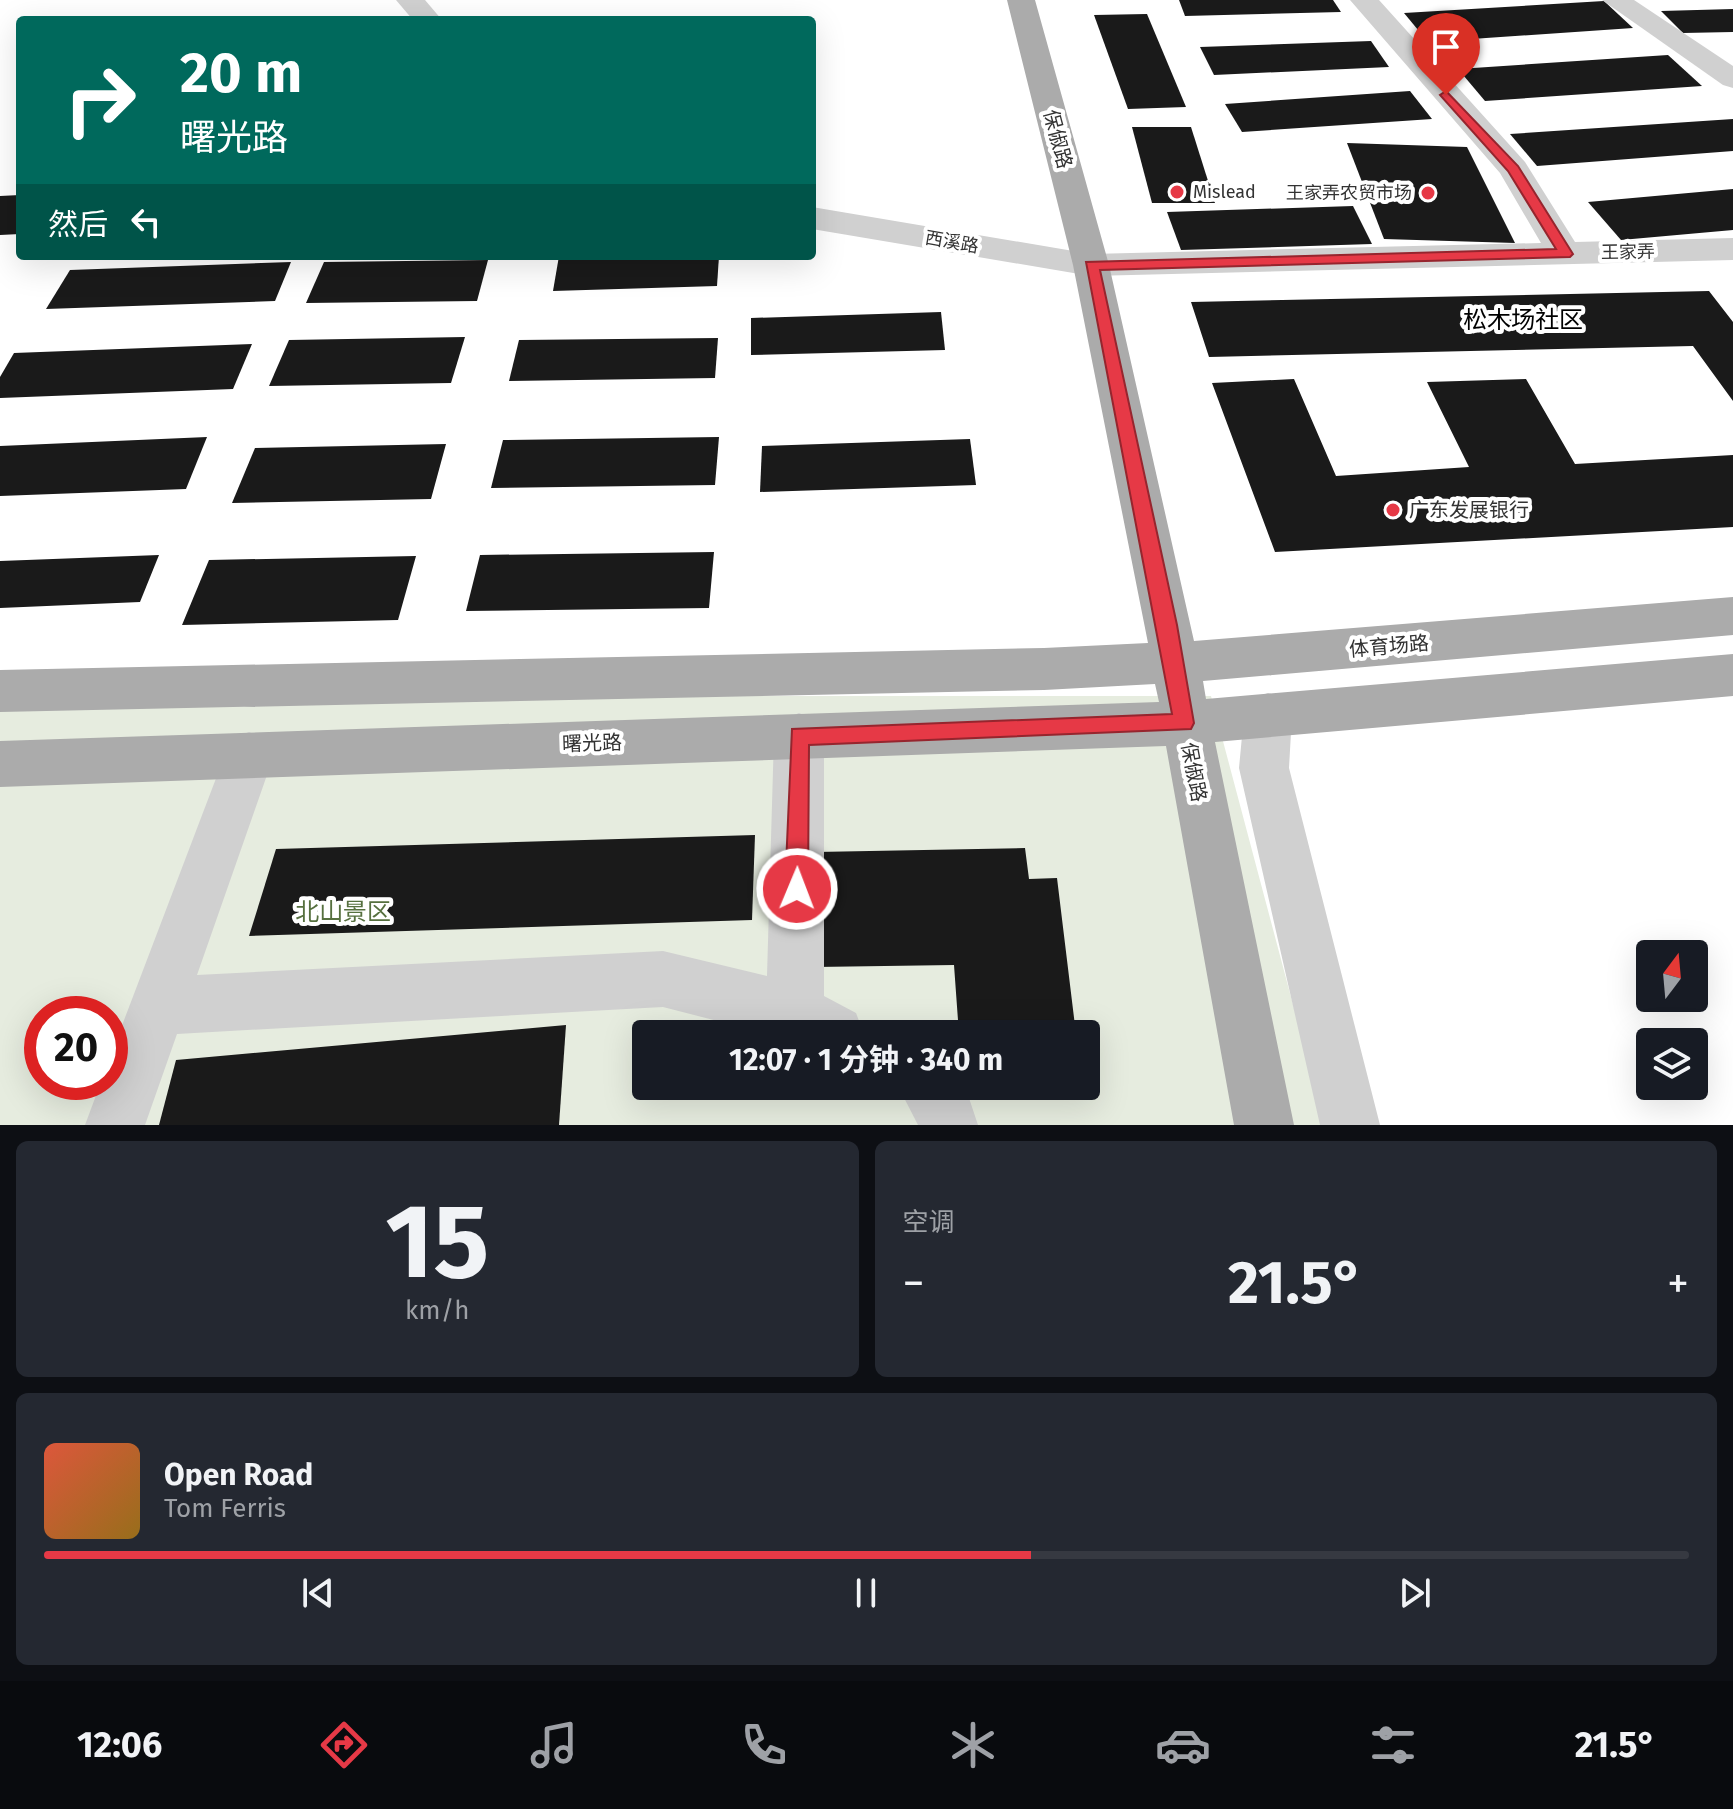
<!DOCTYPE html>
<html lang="zh">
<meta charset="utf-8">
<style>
:root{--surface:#171b24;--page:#242831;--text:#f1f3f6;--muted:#9ea1a6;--line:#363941;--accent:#e63946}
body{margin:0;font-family:"Fira Sans","Noto Sans SC",sans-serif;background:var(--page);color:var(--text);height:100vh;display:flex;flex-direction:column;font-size:30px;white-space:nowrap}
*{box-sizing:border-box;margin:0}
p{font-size:26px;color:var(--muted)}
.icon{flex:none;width:44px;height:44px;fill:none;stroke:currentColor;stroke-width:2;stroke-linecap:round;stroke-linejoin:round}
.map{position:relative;height:1125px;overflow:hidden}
.details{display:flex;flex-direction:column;gap:16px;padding:16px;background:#0d0f14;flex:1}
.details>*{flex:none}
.guide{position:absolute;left:16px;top:16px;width:800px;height:244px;border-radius:8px;box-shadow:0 8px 32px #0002;background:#00695c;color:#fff;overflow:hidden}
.needle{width:52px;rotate:16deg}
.buttons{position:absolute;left:1636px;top:940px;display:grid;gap:16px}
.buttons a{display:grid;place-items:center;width:72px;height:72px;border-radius:8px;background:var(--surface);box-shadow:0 8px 32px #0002;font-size:40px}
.speed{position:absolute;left:24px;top:996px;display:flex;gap:16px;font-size:40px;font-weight:700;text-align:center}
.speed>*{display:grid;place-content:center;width:104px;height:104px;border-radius:50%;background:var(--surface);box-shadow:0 8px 32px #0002;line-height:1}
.speed .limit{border:12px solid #d22;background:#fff;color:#111}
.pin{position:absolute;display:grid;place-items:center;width:68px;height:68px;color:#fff;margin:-82px -34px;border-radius:50% 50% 50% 0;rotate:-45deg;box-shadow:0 0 8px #0007}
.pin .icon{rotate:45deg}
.me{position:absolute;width:88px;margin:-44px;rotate:1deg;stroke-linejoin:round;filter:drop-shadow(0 0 6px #0008)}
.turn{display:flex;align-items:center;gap:28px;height:168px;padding:0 32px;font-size:36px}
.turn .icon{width:104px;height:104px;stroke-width:2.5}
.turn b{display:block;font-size:56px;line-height:68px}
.then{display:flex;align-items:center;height:76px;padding:0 32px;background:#0003;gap:16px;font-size:30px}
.big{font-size:60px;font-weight:700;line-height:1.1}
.details .card{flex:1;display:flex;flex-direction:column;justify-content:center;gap:12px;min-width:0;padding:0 28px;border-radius:12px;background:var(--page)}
.details .dial{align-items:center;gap:0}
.dial b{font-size:104px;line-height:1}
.song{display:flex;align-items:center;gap:24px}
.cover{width:96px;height:96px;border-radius:12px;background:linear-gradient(135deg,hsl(10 70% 55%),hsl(40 70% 35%))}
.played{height:8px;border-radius:4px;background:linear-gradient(90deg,var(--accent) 60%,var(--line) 60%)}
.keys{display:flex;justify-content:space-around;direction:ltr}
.heat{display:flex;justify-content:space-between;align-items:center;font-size:44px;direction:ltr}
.details .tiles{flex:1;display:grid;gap:16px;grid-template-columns:1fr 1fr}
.card:last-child{grid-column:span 2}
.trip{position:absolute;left:632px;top:1020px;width:468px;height:80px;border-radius:8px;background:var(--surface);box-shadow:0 8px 32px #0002;font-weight:700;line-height:80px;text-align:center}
.tab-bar{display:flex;height:128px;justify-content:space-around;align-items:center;background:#090b0e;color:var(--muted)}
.tab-bar .icon{width:56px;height:56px}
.tab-bar .on{color:var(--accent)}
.tab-bar b{font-size:36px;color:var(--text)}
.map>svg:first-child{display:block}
.green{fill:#e6ecdf;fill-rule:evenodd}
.building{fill:#1a1a1a}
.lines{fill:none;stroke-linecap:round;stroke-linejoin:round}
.minor{fill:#d0d0d0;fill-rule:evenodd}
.major{fill:#ababab;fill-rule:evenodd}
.route{fill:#e63946;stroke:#96252e;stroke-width:2}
.poi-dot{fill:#e63946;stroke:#fff;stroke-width:3}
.labels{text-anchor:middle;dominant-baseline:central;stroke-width:8;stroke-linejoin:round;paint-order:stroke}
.far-poi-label{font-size:18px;fill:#333;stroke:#fff;text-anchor:start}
.far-street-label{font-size:18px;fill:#333;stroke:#fff}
.street-label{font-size:20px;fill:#333;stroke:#fff}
.poi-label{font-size:20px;fill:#333;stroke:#fff;text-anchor:start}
.quarter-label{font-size:24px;fill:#000;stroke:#fff}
.near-park-label{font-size:24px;fill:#56703f;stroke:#fff}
</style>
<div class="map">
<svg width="1733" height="1125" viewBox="0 0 1733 1125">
<rect width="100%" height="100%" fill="#fff"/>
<path class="green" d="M0,696H1211L1325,1125H0ZM42,1014H110V1082H42ZM646,1034H1086V1086H646Z"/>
<g class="building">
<path d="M1179,0H1333L1341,12L1185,16Z"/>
<path d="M1604,1L1633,28L1428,42L1404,13Z"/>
<path d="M1733,9V32L1683,33L1661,11Z"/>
<path d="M1147,14L1186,107L1128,109L1094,15Z"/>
<path d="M1371,41L1389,67L1214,75L1200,47Z"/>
<path d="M1668,55L1702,86L1485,101L1458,69Z"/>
<path d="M1410,91L1432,119L1242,132L1225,104Z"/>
<path d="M1733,119V151L1537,166L1510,134Z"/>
<path d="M1132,127H1191L1215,203H1152Z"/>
<path d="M1347,143L1467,147L1515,243L1384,239Z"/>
<path d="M1733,189V230L1621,240L1588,202Z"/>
<path d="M20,195V234L0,235V196Z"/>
<path d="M1353,206L1372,244L1181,250L1167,212Z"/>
<path d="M559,256H719L717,286L553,291Z"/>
<path d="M488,260L477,301L306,303L324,262Z"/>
<path d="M291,262L275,301L46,309L70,270Z"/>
<path d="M1709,291L1733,322V401L1693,346L1209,357L1191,302Z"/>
<path d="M941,312L945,350L751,355V318Z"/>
<path d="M465,337L451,383L269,386L289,340Z"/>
<path d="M718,338L715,378L509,381L519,340Z"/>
<path d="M252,344L233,389L0,398V377L14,353Z"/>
<path d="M1294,379L1336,476L1469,467L1427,382L1526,379L1575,464L1733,455V527L1275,552L1212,383Z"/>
<path d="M207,437L186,489L0,496V446Z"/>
<path d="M719,437L715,485L491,488L503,440Z"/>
<path d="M970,439L976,485L760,492L762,446Z"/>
<path d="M446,444L431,499L232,503L255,448Z"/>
<path d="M714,552L709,608L466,611L480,555Z"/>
<path d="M159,555L140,602L0,608V561Z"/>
<path d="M416,556L398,620L182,625L209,560Z"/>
<path d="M755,835L752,920L249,936L276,849Z"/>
<path d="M1025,848L1029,879L1057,878L1076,1034H959L954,965L815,967L816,852Z"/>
<path d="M566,1025L559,1125H159L176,1060Z"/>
</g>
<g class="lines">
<g class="minor">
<path d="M396,0H425L442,20H413Z"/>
<path d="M1350,0H1379L1525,162L1575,242L1733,238V260L1091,276L812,229V207L1091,254L1541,243L1500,173Z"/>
<path d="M1602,0H1634L1733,66V88L1723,85Z"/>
<path d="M1268,693L1285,699L1292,715L1289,768L1380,1125H1320L1239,768L1244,715L1251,699Z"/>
<path d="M799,713L816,720L824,736V996L856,1013L864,1034H768L663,1007L177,1034L145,1125H85L101,1082H110V1057L231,739L249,732L267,739L274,755L197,975L663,951L767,976L774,736L782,720Z"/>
<path d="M898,1086H965L978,1125H918Z"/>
</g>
<path class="major" d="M1007,0H1035L1109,265L1194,641L1733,597V635L1203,681L1206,699L1733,654V696L1215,742L1294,1125H1234L1166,746L0,787V741L1159,702L1155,684L1044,690L0,712V670L1044,648L1148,643L1073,265Z"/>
</g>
<path class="route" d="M1446,91L1518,166L1573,254L1570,257L1100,270L1177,625L1194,723L1191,729L809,745L808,889L804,897L797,900L789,897L785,889L792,729L1172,714L1086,262L1556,249L1508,171L1440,95Z"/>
<g class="poi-dot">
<circle cx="1177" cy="192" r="8"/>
<circle cx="1428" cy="193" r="8"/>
<circle cx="1393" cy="510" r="8"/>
</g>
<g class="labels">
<g class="far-poi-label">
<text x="1193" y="192">Mislead</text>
<text x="1412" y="193" text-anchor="end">王家弄农贸市场</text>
</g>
<g class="far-street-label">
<text transform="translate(952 242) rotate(10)">西溪路</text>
<text transform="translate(1628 252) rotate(-1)">王家弄</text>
</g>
<g class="street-label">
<text transform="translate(1058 139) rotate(75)">保俶路</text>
<text transform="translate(1389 646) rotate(-5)">体育场路</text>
<text transform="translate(592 743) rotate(-2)">曙光路</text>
<text transform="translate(1194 772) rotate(79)">保俶路</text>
</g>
<g class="poi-label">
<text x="1409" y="510">广东发展银行</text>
</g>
<g class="quarter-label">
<text x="1523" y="320">松木场社区</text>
</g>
<g class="near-park-label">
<text x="343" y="912">北山景区</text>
</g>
</g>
</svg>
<div class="buttons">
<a><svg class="needle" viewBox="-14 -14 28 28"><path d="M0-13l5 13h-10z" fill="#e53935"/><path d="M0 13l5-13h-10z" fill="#9ea1a6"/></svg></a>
<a><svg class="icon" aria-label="layers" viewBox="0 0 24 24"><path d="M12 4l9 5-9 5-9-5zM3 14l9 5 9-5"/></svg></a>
</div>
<div class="speed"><div class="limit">20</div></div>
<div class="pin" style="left:1446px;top:95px;background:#d93025"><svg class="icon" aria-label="arrive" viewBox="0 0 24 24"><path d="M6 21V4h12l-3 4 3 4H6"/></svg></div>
<svg class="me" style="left:797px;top:889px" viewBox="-20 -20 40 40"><circle r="17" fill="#e63946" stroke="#fff" stroke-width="3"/><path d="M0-11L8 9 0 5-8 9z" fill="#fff"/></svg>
<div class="trip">12:07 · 1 分钟 · 340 m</div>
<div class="guide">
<div class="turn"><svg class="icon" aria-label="right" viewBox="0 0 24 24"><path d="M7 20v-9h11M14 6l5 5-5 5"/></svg><div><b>20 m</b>曙光路</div></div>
<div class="then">然后<svg class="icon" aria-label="left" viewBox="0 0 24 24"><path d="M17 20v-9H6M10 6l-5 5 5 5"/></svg></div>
</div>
</div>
<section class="details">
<div class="tiles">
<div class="card dial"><b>15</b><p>km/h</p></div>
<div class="card"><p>空调</p>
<div class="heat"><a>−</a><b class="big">21.5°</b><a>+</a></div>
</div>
<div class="card">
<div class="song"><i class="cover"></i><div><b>Open Road</b><p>Tom Ferris</p></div></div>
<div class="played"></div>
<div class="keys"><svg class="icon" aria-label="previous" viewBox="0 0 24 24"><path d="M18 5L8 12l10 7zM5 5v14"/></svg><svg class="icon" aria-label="pause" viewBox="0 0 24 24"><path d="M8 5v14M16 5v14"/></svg><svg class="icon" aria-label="next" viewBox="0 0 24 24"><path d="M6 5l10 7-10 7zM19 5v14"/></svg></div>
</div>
</div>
</section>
<nav class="tab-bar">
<b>12:06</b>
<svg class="icon on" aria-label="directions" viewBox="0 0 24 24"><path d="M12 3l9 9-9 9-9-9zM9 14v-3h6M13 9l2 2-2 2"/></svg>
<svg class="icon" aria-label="music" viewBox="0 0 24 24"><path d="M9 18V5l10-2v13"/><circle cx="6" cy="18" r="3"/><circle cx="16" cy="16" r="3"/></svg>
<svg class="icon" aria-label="phone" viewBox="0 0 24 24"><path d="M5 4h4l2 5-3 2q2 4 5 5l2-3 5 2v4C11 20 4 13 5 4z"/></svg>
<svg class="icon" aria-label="climate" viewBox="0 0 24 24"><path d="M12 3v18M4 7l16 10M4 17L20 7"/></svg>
<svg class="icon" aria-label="car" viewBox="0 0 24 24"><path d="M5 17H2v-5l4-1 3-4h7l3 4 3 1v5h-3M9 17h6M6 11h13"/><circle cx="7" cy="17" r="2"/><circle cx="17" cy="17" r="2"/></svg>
<svg class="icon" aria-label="filters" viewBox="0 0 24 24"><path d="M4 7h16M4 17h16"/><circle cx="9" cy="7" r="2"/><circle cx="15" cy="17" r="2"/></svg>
<b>21.5°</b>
</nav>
